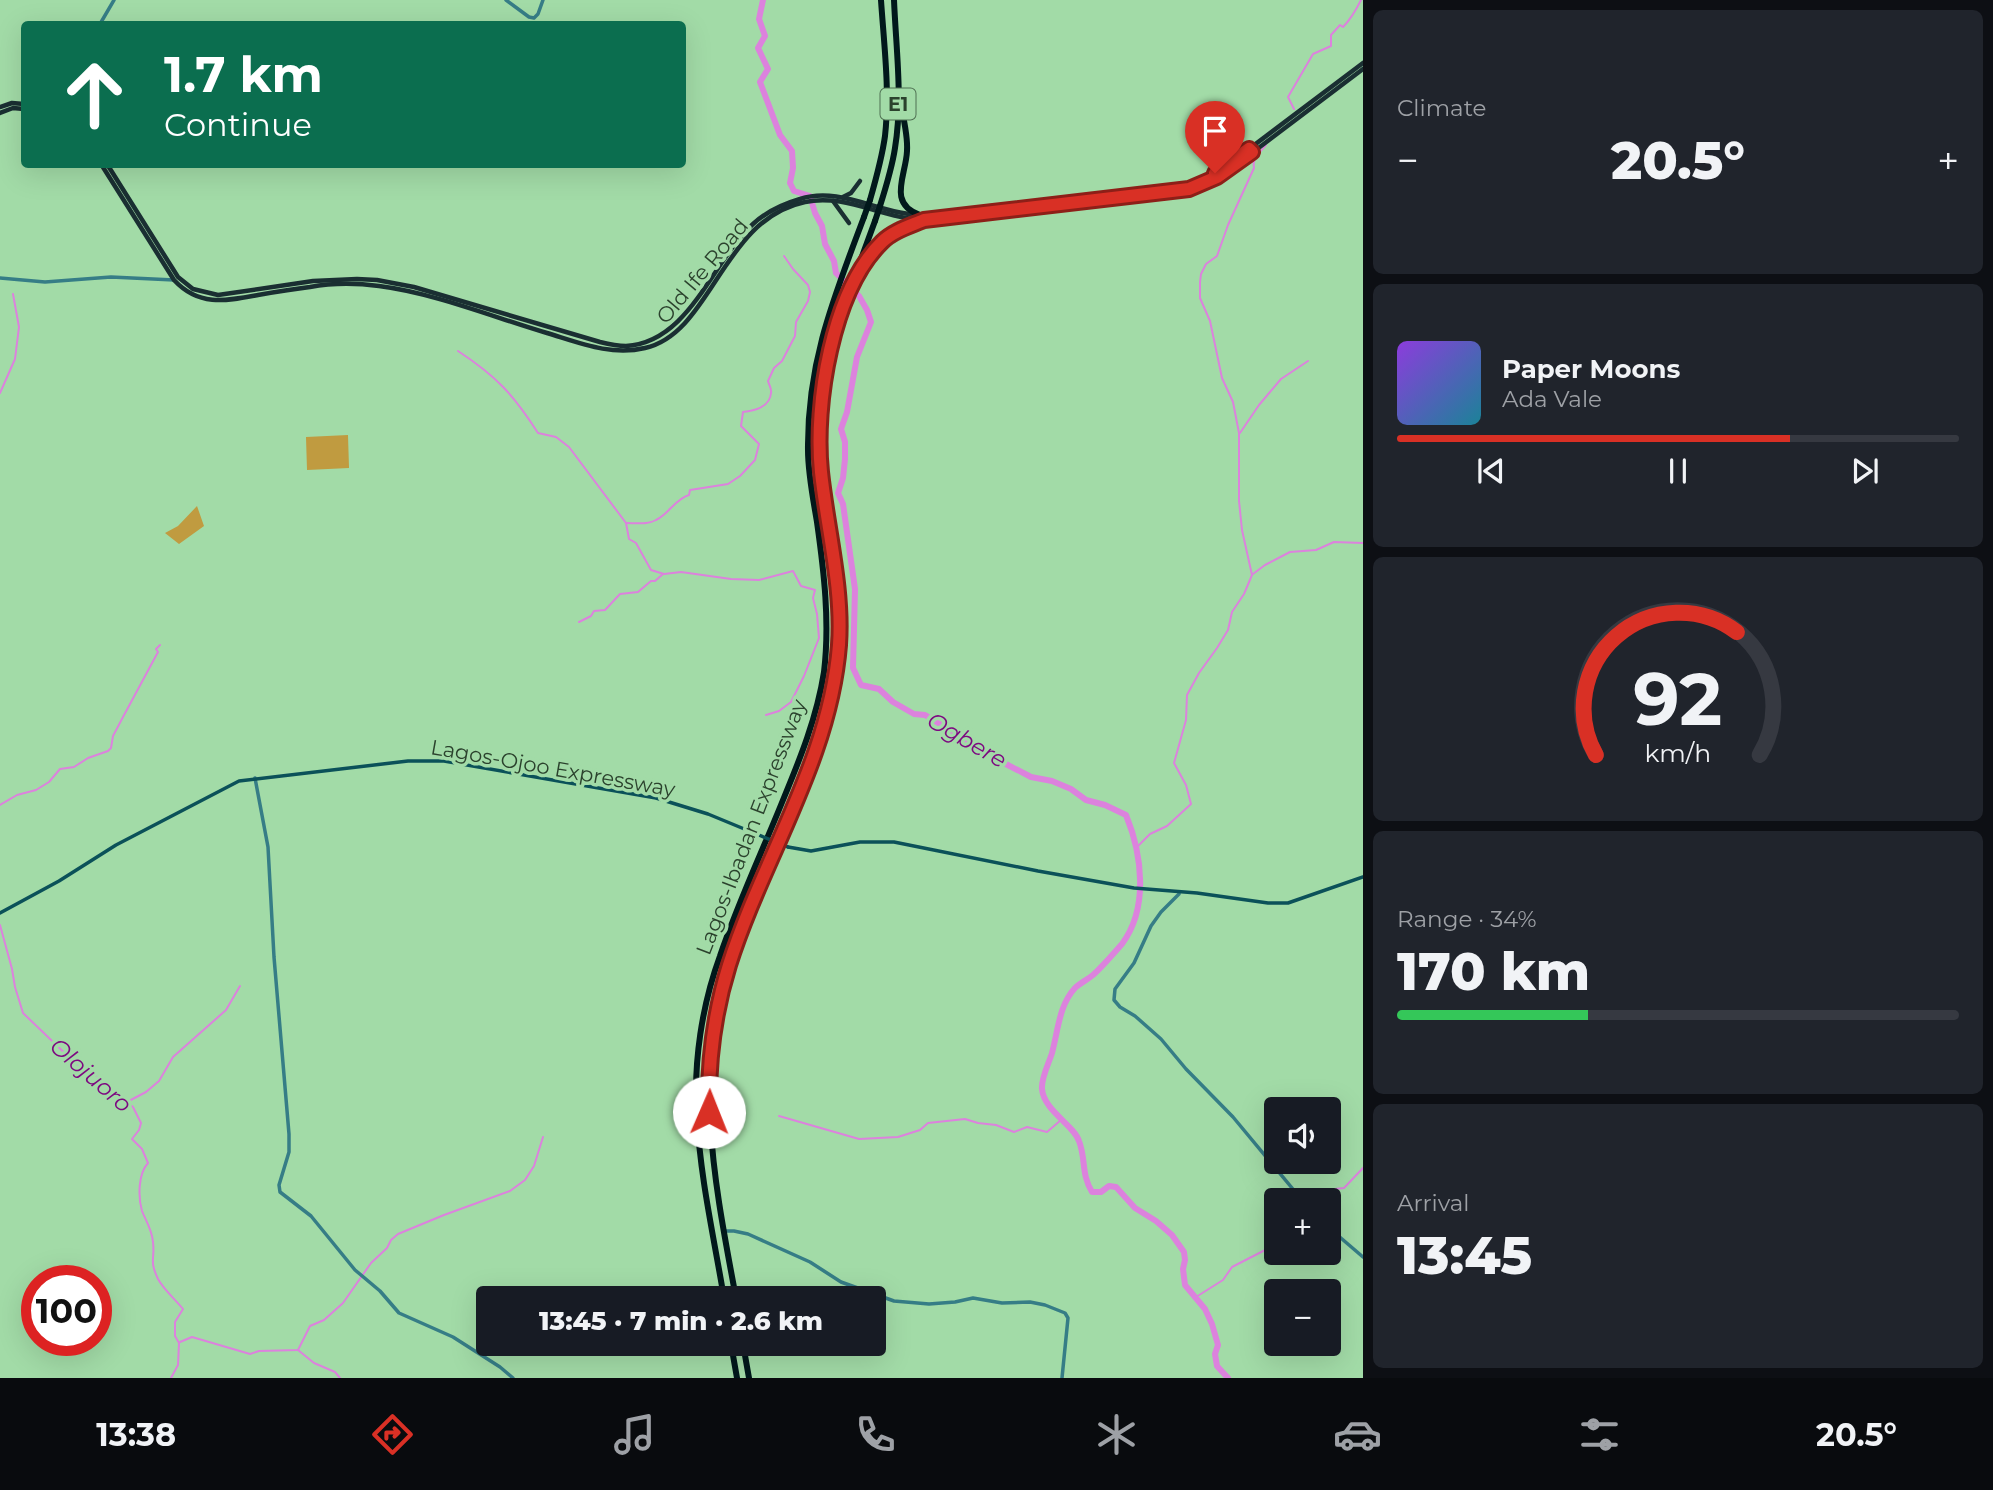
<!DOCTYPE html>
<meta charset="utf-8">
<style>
:root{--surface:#171b24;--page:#20242c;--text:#f1f3f6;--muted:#9ea1a6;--line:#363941;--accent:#d93025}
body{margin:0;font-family:Montserrat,sans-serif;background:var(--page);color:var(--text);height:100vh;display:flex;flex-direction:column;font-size:26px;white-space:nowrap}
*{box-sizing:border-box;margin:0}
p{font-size:23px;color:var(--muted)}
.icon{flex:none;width:38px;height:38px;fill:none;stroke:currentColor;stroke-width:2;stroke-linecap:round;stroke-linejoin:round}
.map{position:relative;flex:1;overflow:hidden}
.sheet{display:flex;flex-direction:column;gap:10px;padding:10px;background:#0d0f14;width:630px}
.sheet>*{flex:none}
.top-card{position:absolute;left:21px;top:21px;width:665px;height:147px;border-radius:7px;box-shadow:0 7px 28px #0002;background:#0b6e4f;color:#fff;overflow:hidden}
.fabs{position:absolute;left:1264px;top:1097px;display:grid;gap:14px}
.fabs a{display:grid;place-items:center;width:77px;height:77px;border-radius:7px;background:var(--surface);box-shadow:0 7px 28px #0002;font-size:35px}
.speed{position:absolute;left:21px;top:1265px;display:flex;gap:14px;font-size:35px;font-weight:700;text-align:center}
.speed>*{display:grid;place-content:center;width:91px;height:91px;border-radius:50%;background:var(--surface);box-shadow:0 7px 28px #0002;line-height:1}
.speed .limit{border:10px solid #d22;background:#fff;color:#111}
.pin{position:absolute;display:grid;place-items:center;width:60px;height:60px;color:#fff;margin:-72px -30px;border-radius:50% 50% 50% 0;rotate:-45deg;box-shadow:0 0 7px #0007}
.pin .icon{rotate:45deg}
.me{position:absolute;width:77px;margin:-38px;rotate:1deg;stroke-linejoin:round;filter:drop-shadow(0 0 5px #0008)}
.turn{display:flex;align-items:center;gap:24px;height:147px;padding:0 28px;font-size:32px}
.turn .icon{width:91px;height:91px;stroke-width:2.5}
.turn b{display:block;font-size:49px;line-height:60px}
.big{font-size:52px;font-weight:800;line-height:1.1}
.sheet .card{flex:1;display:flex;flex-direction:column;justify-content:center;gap:10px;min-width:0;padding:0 24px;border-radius:10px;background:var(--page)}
.sheet .dial{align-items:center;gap:0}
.dial svg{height:182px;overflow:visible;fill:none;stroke:var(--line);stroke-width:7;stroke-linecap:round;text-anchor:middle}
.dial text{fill:var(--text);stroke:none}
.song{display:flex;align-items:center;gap:21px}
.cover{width:84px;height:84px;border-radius:10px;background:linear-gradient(135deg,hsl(270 70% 55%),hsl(190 70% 35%))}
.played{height:7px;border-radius:4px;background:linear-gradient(90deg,var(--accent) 70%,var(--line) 70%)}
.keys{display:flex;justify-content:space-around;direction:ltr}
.heat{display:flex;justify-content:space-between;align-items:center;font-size:38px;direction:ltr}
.charge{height:10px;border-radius:5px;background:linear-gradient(90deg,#34c759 34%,var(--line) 0)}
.trip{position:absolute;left:476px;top:1286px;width:410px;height:70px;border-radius:7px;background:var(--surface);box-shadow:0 7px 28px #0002;font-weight:800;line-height:70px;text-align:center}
.dock{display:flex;height:112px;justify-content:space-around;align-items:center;background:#090b0e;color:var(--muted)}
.dock .icon{width:49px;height:49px}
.dock .current{color:var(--accent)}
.dock b{font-size:32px;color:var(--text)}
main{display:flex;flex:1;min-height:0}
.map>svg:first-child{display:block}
.green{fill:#c09b40}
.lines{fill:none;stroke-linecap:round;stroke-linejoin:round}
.stream{stroke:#dc82dd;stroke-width:2}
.river{stroke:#dc82dd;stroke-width:6}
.tertiary{stroke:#367d86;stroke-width:3.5}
.secondary{stroke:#0b5159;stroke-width:3.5}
.primary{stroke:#1a2f32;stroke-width:4.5}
.motorway{stroke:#01181b;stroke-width:6}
.secondary-bridge{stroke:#0b5159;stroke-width:3.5}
.motorway-bridge{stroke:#01181b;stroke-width:6}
.route-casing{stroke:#8d1f18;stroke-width:18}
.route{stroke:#d93025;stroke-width:12}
.labels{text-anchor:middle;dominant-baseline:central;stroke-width:7;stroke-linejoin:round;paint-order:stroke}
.shield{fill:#a2dba7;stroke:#4f7052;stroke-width:2}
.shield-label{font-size:19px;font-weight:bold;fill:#2b422d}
.street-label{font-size:21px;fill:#2b422d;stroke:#a2dba7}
.water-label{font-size:23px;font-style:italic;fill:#7d0981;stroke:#a2dba7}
</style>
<main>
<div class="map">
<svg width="1363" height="1378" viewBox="0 0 1363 1378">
<rect width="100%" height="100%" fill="#a2dba7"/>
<g class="green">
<path d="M348,435L349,468L307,470L306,437Z"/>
<path d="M197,506L204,526L179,544L165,533L178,526Z"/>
</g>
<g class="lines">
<g class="stream">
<path d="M1294,109L1288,97L1313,54L1331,46V35L1340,25L1343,27C1351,19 1356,10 1361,0"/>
<path d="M458,351C496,376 513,394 538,433L556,437L569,447L626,523L629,539L636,543L651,570L664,574L681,572L731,579L759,580L793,571L801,586L815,590L813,598L817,614L819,638L804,676L791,702L779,711L766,715"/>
<path d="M0,393L15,359L19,327L13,294"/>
<path d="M1240,433L1259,405L1281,379L1308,361"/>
<path d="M626,523C636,523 647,525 656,520C669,514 675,499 689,495L690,490L728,484L740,476L755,460L759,444L741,426L743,412C754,411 770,407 771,393C772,389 769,385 768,381L774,368L782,361L795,336L796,322L808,301L810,292L808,285L793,269L784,256"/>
<path d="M1253,574L1265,565L1290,552L1316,550L1334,542L1363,543"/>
<path d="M579,622L591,616L594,611L605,610L620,594L638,592L651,581H655L663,574"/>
<path d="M0,805L17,795L36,790L49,782L60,769L74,767L88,758L108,751L111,748L113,736L123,717L158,652L156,649L160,645"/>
<path d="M1136,848L1150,834L1167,826L1191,804L1186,785L1174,763L1186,720L1187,695L1199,673L1217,648L1228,630L1232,612L1244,594L1252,575L1242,530L1239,501V433L1233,402L1222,378L1210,321L1200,298V282L1201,274L1206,264L1217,256L1228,225L1254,168C1252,157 1259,154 1266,145"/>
<path d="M0,925L12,969L15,987L23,1013L75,1063L98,1077L133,1107L141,1123L139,1130L132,1139L142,1149L148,1163C138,1174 138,1197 142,1211C146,1221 152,1230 153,1242C155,1260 149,1260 158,1279C164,1290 175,1299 183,1309L175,1322V1336L179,1343L178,1365L171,1378"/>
<path d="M125,1103L146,1092L159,1081L173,1057L226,1010L240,986"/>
<path d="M779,1116L859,1139L898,1137L920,1130L928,1123L965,1119L978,1123L996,1125L1014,1132L1027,1127L1047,1132L1061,1120"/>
<path d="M1312,1200L1326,1190L1344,1188L1363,1168"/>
<path d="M1196,1297L1223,1280L1232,1267L1271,1247V1236L1276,1231"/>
<path d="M180,1342L192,1337L250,1354L259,1351L298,1350L310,1326L324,1320L343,1303L371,1263L387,1248L391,1240L398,1234L444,1215L510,1191L525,1180L534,1166L543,1137"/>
<path d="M298,1350L314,1363L335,1372L340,1378"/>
</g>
<path class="river" d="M763,0L759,19L765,36L758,48L768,69L760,82L780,135L792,151L793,168L790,183L794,191L810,196L815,213L822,226L825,244L834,261L836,273L859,296L867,310L871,322L857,357L847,412L841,429L845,442V459L843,478L838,493L843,504L855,589L853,668L861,685L879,689L893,702L914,714L925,715L1004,763L1031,777L1052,781L1071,789L1086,800L1105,805L1126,815C1142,854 1149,908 1122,944C1113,954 1103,966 1093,975C1087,980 1080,983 1075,988C1059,1005 1058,1031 1052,1053C1049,1063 1041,1078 1042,1089C1044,1111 1074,1125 1079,1141C1086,1159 1081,1174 1092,1192H1101L1109,1186L1116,1187L1135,1208L1156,1221L1172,1235L1184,1252L1185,1260L1183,1269L1185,1285L1205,1309L1212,1324L1218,1345L1215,1354L1217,1366L1228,1378"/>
<g class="tertiary">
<path d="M506,0L529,17L534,18L538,14L543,0"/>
<path d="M100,24L114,0"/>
<path d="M0,278L45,282L111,277L174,280"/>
<path d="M255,778L268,847L274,957L289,1134V1152L279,1185L280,1192L311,1216L355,1270L380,1291L399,1313L453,1337L500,1367L513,1378"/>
<path d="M1179,892V894L1161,912L1151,926L1134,963L1115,989L1114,1000L1120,1007L1135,1016L1161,1039L1186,1069L1233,1117L1302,1200"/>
<path d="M1328,1227L1363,1257"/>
<path d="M724,1231H734L748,1234L810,1262L841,1282L894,1301L929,1304L955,1302L973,1298L1002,1303L1030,1302L1045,1305L1065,1313L1068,1318L1062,1378"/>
</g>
<g class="secondary">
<path d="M788,847L811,851L860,842H894L1038,871L1134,888L1197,893L1268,903H1288L1363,877"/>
<path d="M0,913L59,881L116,845L239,781L408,761H444L656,798L708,814L754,833"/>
</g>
<g class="primary">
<path d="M0,107L12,103L24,104"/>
<path d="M0,113L13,108L24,109"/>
<path d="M101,164L174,280C199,307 226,301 258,295C275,292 293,289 310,287C332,283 356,283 379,286C434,293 493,317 547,333C580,343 611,356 645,348C712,333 722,219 805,202C845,193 884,219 924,220L1189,189L1210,181L1232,168L1363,69"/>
<path d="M107,164L178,277L193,289L218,295L313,281L357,279L377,280L414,287L600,342C608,344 617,346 626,346C690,342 712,261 753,224C766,212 783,204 800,199C840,186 880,214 920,215L1188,184L1208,177L1229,164L1363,63"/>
<path d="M843,197L851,193L860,181"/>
<path d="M833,201L849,223"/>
</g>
<g class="motorway">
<path d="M901,106C904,120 908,137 907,151C906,176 887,203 920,215"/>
<path d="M870,200C876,179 882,158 885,136C890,91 884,45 881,0"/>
<path d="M880,206C886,187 892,168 895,148C903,99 896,49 894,0"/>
<path d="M858,274L884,240L924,220"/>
<path d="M724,1298C714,1238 700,1177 697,1116C693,1063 702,1005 720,956C738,903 762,852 783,800C800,759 817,717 824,672C830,622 824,572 817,522C813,498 808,474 808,450C807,362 834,297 864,217"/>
<path d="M736,1298C715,1185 692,1076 730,962C748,908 773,855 795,802C812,761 829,719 835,674C843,624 836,575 829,525C825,499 819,473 819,447C818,367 848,295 875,221"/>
<path d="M731,1344L737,1378"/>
<path d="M743,1344L749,1378"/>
</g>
<path class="secondary-bridge" d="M754,833L788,847"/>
<g class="motorway-bridge">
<path d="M864,217L870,200"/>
<path d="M875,221L880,206"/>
</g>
</g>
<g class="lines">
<g class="route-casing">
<path id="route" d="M709,1112C708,1062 714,1013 729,965C763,858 830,760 839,645C843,587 827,529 821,472C814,404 832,291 882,242C893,231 910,226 924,220L1189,189L1217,177L1252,152L1249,149L1215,173"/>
</g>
<use href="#route" class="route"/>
</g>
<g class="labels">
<rect class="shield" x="880.5" y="88.5" width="35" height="31" rx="5"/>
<g class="shield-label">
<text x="898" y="104">E1</text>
</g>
<g class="street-label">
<text transform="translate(702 271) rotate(-50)">Old Ife Road</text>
<text transform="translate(553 768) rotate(10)">Lagos-Ojoo Expressway</text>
<text transform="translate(751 827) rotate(-69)">Lagos-Ibadan Expressway</text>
</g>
<g class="water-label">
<text transform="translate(967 740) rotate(30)">Ogbere</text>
<text transform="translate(91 1075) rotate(41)">Olojuoro</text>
</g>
</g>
</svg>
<div class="fabs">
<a><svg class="icon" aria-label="sound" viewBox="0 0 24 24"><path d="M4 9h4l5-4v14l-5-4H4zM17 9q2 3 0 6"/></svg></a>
<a>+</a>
<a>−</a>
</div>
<div class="speed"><div class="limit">100</div></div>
<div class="pin" style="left:1215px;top:173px;background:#d93025"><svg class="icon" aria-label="arrive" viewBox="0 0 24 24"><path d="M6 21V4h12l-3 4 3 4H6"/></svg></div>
<svg class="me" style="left:709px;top:1112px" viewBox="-20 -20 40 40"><circle r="19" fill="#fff"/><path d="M0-13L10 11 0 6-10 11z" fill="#d93025"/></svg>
<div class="trip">13:45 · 7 min · 2.6 km</div>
<div class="top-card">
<div class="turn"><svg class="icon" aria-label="ahead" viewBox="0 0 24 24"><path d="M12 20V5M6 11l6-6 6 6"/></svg><div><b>1.7 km</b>Continue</div></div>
</div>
</div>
<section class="sheet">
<div class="card"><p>Climate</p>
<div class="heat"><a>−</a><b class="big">20.5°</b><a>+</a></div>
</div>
<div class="card">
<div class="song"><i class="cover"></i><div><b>Paper Moons</b><p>Ada Vale</p></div></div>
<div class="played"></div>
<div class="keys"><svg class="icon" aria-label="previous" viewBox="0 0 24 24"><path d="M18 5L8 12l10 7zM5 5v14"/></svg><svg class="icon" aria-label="pause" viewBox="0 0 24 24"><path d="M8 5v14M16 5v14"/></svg><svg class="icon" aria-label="next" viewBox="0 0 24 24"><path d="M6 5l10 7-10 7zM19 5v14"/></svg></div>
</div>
<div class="card dial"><svg viewBox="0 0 100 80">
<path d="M14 69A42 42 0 1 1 86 69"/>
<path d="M14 69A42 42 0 0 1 76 15" stroke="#d93025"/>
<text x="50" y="56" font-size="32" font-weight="700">92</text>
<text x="50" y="72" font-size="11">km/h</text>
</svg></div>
<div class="card"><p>Range · 34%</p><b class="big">170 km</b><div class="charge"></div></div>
<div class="card"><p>Arrival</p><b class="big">13:45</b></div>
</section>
</main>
<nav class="dock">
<b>13:38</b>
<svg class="icon current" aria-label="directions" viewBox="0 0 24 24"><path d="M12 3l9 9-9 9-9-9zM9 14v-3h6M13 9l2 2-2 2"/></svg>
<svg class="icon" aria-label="music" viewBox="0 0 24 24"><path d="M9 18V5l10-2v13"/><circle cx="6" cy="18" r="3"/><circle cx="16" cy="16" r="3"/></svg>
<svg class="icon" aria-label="phone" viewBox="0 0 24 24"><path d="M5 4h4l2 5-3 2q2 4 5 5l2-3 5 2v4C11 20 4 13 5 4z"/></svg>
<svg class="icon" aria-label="climate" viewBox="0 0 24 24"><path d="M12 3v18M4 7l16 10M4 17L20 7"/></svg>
<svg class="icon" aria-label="car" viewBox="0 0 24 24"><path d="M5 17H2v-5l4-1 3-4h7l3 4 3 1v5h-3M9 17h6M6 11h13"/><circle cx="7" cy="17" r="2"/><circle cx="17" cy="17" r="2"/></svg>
<svg class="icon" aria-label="filters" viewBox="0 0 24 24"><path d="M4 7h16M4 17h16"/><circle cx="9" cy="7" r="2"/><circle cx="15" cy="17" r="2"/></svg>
<b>20.5°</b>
</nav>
